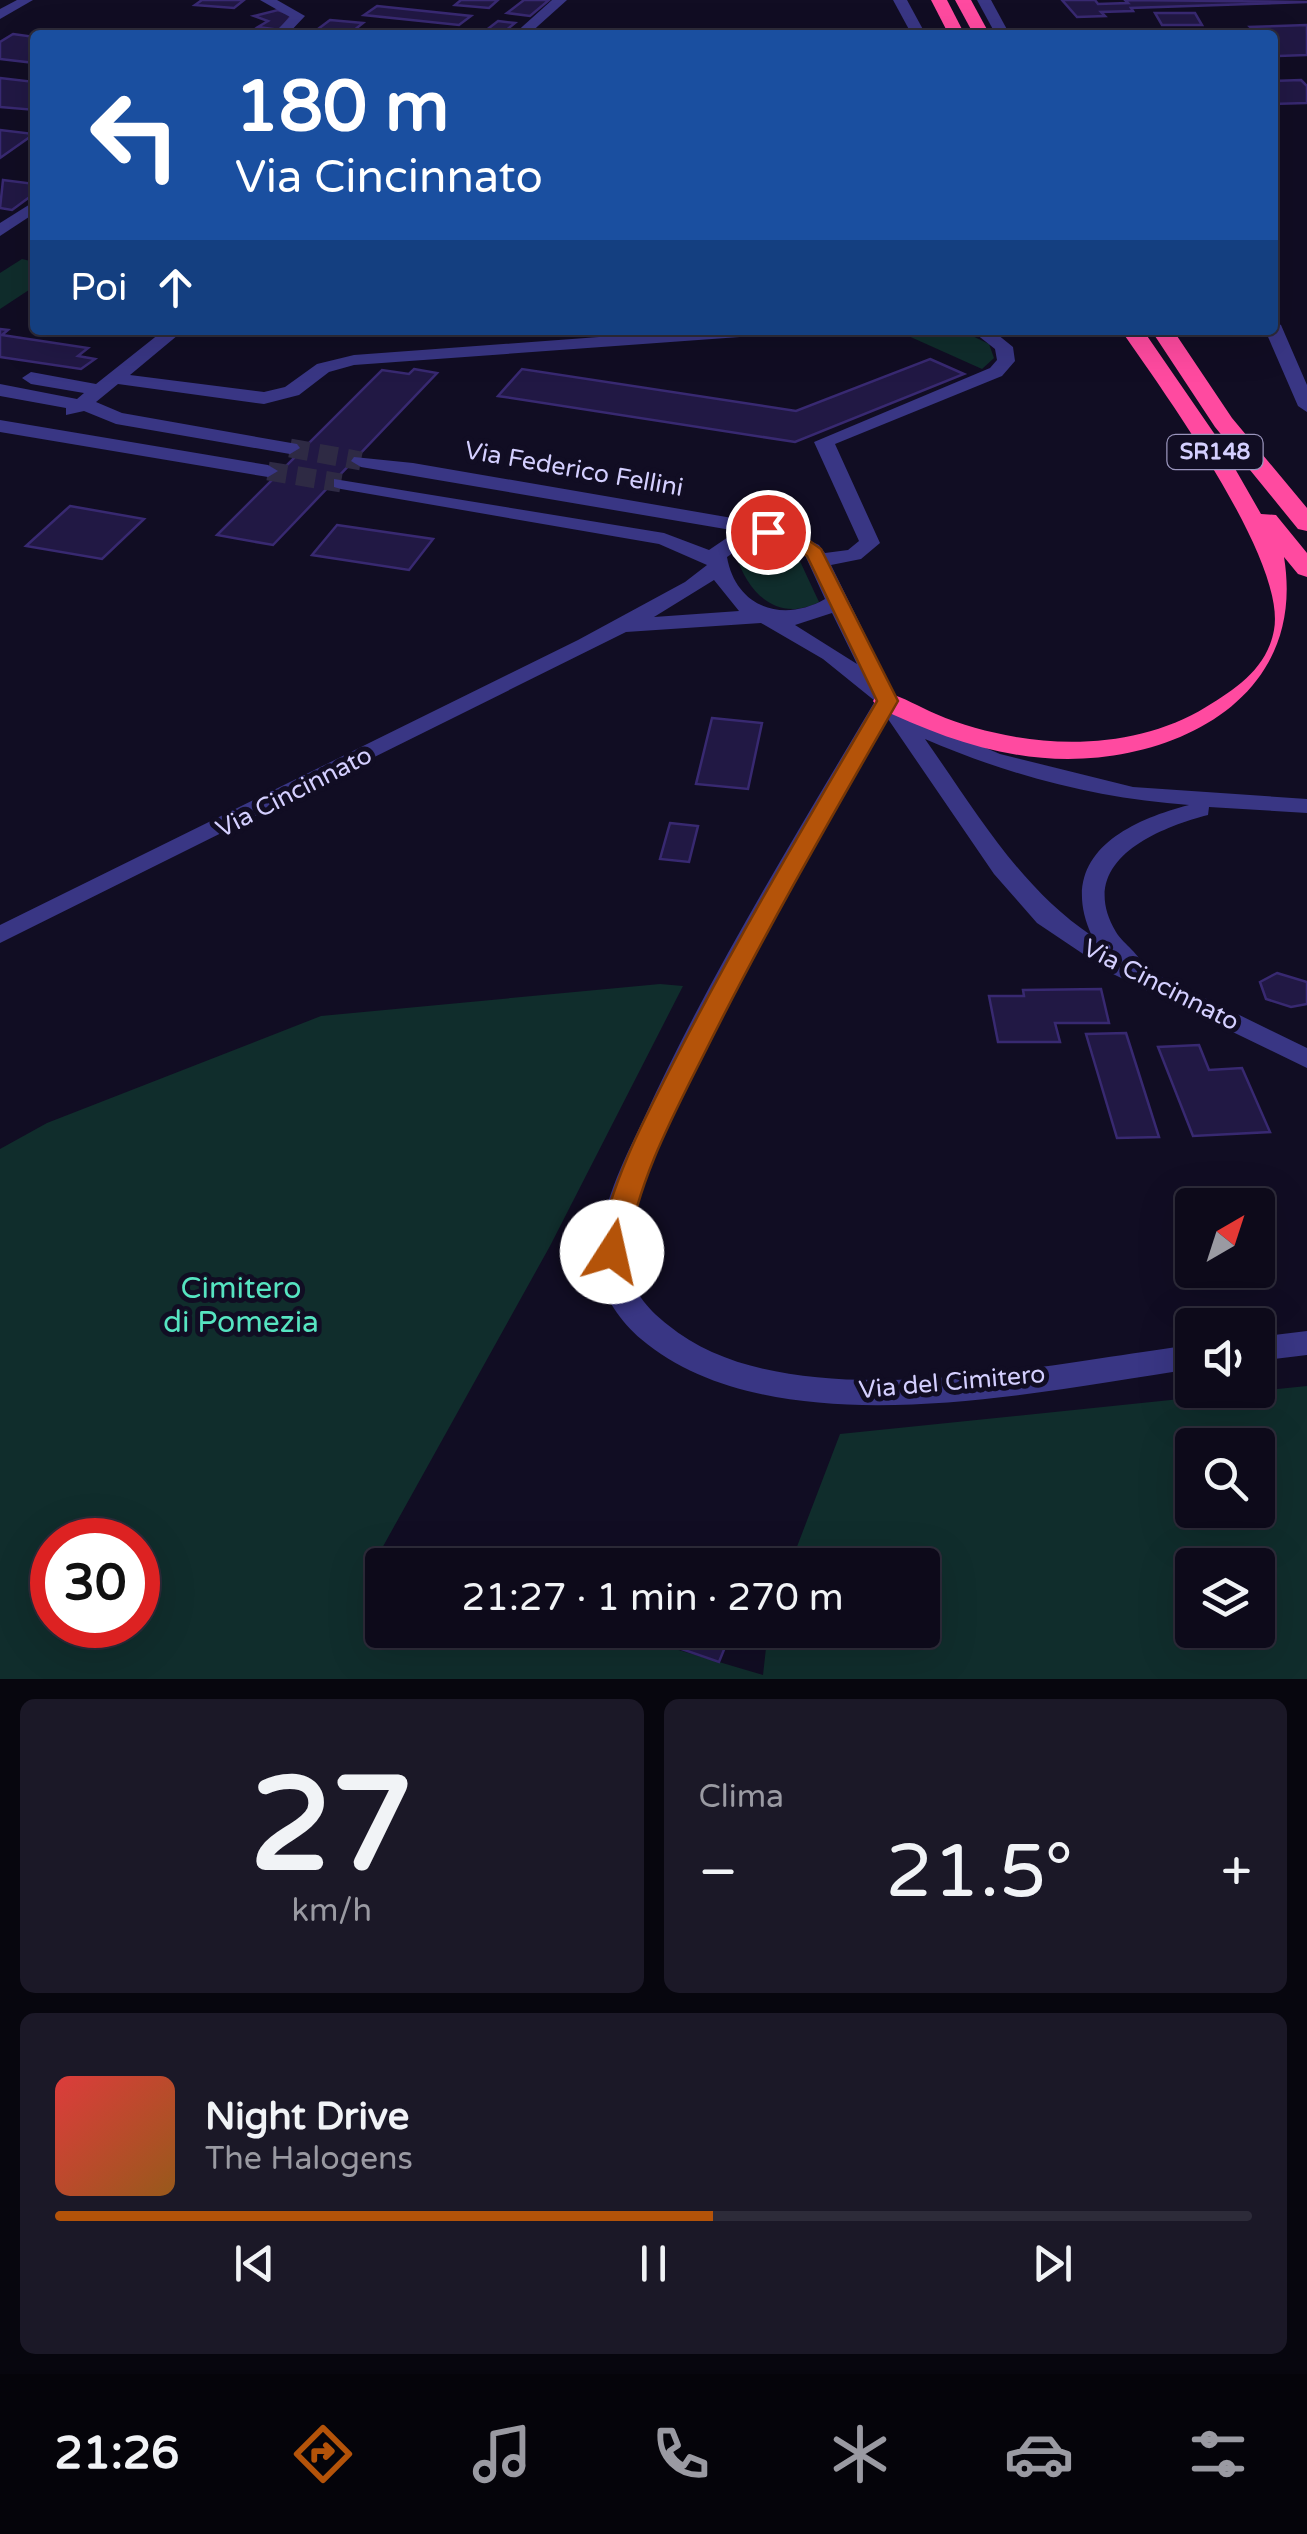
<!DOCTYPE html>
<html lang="it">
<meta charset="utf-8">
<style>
:root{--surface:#0d0a1a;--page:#1b1827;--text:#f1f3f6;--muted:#9a9aa2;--line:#2d2b39;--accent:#b45309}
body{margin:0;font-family:"Varela Round",sans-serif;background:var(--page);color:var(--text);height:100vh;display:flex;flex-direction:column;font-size:38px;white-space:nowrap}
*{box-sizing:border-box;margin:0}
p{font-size:32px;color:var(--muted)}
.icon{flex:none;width:55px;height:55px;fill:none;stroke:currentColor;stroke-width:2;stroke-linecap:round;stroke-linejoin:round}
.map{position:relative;height:1679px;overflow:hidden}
.sheet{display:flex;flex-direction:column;gap:20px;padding:20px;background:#07060e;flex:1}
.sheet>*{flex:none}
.hud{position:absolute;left:30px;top:30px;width:1248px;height:305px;border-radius:10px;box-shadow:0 10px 40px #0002,0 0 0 2px var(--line);background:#1a4fa0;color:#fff;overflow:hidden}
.needle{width:65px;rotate:39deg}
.fabs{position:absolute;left:1175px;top:1188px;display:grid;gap:20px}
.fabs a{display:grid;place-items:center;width:100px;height:100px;border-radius:10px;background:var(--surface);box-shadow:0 10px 40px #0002,0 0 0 2px var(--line);font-size:50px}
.speed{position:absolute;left:30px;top:1518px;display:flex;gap:20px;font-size:50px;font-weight:700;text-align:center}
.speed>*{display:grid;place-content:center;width:130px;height:130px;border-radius:50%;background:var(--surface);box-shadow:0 10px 40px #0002,0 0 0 2px var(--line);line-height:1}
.speed .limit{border:15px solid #d22;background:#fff;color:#111}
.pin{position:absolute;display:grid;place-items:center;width:85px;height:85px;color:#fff;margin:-42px;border:5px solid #fff;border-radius:50%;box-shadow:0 2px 10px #0007}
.me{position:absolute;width:110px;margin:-55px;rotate:10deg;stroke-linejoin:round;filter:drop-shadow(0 0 8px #0008)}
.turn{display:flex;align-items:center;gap:35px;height:210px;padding:0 40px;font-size:45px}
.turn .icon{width:130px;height:130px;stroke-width:2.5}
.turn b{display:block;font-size:70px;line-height:85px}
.then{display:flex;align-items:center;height:95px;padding:0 40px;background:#0003;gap:20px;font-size:38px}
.big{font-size:75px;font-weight:600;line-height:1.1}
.sheet .card{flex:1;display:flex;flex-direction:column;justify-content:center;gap:15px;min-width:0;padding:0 35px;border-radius:15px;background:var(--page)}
.sheet .dial{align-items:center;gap:0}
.dial b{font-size:130px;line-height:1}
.song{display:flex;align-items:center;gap:30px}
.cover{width:120px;height:120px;border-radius:15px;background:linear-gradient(135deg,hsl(0 70% 55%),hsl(30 70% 35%))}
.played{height:10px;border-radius:5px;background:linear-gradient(90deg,var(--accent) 55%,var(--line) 55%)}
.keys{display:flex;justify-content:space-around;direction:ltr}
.heat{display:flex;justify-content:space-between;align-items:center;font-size:55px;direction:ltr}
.sheet .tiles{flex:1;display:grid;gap:20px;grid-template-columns:1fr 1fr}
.card:last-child{grid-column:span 2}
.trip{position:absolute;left:365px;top:1548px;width:575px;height:100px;border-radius:10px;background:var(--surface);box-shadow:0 10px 40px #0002,0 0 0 2px var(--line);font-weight:600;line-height:100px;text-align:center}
.tab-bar{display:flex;height:160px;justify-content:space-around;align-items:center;background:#05040a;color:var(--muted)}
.tab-bar .icon{width:70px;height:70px}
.tab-bar .active{color:var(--accent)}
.tab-bar b{font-size:45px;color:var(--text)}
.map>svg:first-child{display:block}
.green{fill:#102d2c;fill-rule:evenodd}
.building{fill:#211844;stroke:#382971;stroke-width:2.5}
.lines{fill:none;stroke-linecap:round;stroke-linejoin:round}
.minor-tunnel{stroke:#2e2a44;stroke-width:19;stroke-dasharray:19 10;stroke-linecap:butt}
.minor{fill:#393684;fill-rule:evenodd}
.highway{fill:#ff4aa0;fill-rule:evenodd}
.route{fill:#b45309;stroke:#753606;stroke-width:2.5}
.labels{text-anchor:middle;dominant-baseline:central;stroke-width:10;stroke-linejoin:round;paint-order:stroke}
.shield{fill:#110d23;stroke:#9a95bd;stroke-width:2.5}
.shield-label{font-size:22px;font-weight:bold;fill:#d4cfff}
.street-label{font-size:25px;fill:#d4cfff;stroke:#110d23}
.near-park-label{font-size:30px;fill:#56e4c1;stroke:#110d23}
</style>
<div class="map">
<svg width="1307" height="1679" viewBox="0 0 1307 1679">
<rect width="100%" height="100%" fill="#110d23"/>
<g class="green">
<path d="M22,259L35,262V286L0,309V273Z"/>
<path d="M895,330H960L989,344L994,358L982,369Z"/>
<path d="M769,541L798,557L819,602C778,623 748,594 736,555L746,543Z"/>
<path d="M660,984L683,986L550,1246L376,1559L393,1565H382V1630H611L763,1675L768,1630H922V1565H790L840,1434L1307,1386V1679H0V1149L47,1123L321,1016ZM1192,1445H1258V1510H1192ZM52,1540H138V1625H52ZM1192,1565H1258V1630H1192Z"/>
</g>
<g class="building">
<path d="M202,0H244L234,8L195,5Z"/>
<path d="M461,0H498L489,8L455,5Z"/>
<path d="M524,0H549L530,16L507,13Z"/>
<path d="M1062,0H1095L1098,4L1128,3L1125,0L1307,2L1131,8L1133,11L1101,12L1105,16L1077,17Z"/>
<path d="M377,6L471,16L459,25L364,15Z"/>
<path d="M278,10L292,15L280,30L258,27L268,21L254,16Z"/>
<path d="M1155,13H1195L1202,25H1162Z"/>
<path d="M330,20L363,23L348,35H310Z"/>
<path d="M498,21L515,23L500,35H480Z"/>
<path d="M1307,25V55L1278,56L1272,51V35H1258L1250,27Z"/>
<path d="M13,34L35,37V63L0,59V42Z"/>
<path d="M0,78L35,82V110L0,107Z"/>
<path d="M1301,80L1307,86V103L1272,104V81Z"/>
<path d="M0,130L34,134L0,158Z"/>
<path d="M3,180L35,184V193L12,210L0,208Z"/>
<path d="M0,329L8,330L2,335L88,348L78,356L95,359L81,369L0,357Z"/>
<path d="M930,359L964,374L795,442L498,396L522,369L796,411Z"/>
<path d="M414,369L437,373L273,545L217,535L382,370L409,374Z"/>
<path d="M70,506L144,519L102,559L26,546Z"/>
<path d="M337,525L433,539L409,570L312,555Z"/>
<path d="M712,718L762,723L748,789L696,784Z"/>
<path d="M670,823L698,826L689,862L660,859Z"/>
<path d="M1277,973L1307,982V1004L1291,1007L1266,999L1260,982Z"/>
<path d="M1101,989L1109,1023H1055L1060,1042H998L989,996H1024L1023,990Z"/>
<path d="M1126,1033L1159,1137L1117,1138L1086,1034Z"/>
<path d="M1199,1045L1209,1070L1242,1068L1270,1132L1193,1136L1158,1047Z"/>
<path d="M673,1630H732L719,1662L667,1644Z"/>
</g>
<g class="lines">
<g class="minor-tunnel">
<path d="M290,448L361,461"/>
<path d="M268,471L341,483"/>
</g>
<g class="minor">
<path d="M17,0H33L0,19V9Z"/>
<path d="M260,0H277L305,16L287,35H272L290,17Z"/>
<path d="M552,0H567L528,35H513Z"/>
<path d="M893,0H907L926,35H912Z"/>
<path d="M977,0H991L1010,35H996Z"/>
<path d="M35,201V213L0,236V223Z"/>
<path d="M1272,320L1281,325L1307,385V412L1298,406L1265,330H1272Z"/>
<path d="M164,330H184L130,375L264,392L285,387L317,364L354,355L693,330H776L767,335L354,365L329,372L299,395L264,404L118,384L96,402L122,413L297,444L300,448L290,454L116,424L84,411L66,415V408L0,396V384L77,399L84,393L31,384L22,378L31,372L96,384Z"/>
<path d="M971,330H992L1013,347L1015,361L1002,376L835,444L880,543L861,559L831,565L895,695L934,726L1000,754L1133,787L1307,799V813L1209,807L1208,815C1154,829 1075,863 1116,932C1124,945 1141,954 1143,968L1307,1048V1068L1113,974L1037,923L994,874L888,719C829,821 614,1167 630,1271C633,1293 651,1312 668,1325C788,1424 1049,1363 1192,1345V1369C1035,1392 774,1451 641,1339C622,1323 601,1295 599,1269C594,1219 623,1162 644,1118C710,974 794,838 875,701L823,659L761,623L626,632L0,943V925L578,640L685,582L707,565L659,544L341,489L334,487V479L664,533L709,550L737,531L361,467L351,461L354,457L413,463L779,526L819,545L825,553L848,550L859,541L814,442L990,368L997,360L995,349ZM776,538L804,553L825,599C783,623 736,608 727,557L752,540ZM714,580L739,611L654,617ZM832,613L857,664L795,625ZM925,739C1008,775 1098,799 1189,805C1123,822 1056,858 1092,936C1019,887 975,810 925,739Z"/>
<path d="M0,420L268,465L278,471L268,477L0,432Z"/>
<path d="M1307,1331V1355L1258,1361V1337Z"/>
</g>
<g class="highway">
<path d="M931,0H947L965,35H949Z"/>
<path d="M955,0H971L990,35H974Z"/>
<path d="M1121,330H1143L1218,439L1261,514L1276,515L1307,553V577L1298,574L1284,557C1307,697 1179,759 1068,759C1001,759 937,736 877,707L873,701L877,695L887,693C904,697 919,707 936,714C961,725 988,732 1016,737C1079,748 1151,741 1206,707C1237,688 1267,668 1274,630C1287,560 1162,390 1121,330Z"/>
<path d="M1151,330H1173L1232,418L1307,508V531L1298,529L1215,427Z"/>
</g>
</g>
<path class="route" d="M768,526L797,532L821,549L898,701C832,816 766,930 707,1048C674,1114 638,1179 627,1252L612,1262L598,1252C611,1179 647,1114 681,1048C742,930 810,816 877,701L807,556L785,540L761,536V528Z"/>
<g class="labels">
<rect class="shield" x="1167.5" y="435" width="95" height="34" rx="8"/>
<g class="shield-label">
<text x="1215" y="452">SR148</text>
</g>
<g class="street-label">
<text transform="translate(574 469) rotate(10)">Via Federico Fellini</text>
<text transform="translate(294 792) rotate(-27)">Via Cincinnato</text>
<text transform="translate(1161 985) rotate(27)">Via Cincinnato</text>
<text transform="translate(952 1382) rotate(-5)">Via del Cimitero</text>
</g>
<g class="near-park-label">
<text x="241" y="1288">Cimitero<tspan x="241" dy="34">di Pomezia</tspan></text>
</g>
</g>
</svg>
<div class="fabs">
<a><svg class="needle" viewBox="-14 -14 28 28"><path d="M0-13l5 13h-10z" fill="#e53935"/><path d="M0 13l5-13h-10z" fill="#9a9aa2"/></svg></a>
<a><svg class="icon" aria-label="sound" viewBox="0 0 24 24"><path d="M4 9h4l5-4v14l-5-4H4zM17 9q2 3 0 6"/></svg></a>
<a><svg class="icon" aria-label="search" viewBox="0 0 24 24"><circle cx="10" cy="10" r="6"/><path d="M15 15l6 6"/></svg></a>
<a><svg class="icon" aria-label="layers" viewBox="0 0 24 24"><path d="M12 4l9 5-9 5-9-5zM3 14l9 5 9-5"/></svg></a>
</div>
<div class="speed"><div class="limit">30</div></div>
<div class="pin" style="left:768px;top:532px;background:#d93025"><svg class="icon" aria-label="arrive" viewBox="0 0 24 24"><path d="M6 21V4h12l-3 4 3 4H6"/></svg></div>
<svg class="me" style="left:612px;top:1252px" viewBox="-20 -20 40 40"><circle r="19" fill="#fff"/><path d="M0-13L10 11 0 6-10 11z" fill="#b45309"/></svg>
<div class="trip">21:27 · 1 min · 270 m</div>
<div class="hud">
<div class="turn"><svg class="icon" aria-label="left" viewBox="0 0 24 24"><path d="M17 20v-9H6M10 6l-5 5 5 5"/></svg><div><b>180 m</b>Via Cincinnato</div></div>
<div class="then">Poi<svg class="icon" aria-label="ahead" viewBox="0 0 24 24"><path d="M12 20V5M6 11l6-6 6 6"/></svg></div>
</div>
</div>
<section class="sheet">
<div class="tiles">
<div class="card dial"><b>27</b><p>km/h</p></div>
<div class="card"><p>Clima</p>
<div class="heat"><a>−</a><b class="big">21.5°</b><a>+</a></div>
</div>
<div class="card">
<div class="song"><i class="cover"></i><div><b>Night Drive</b><p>The Halogens</p></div></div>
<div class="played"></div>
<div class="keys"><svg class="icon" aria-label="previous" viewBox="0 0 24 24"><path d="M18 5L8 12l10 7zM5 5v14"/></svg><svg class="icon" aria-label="pause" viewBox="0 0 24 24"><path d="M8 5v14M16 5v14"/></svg><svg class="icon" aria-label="next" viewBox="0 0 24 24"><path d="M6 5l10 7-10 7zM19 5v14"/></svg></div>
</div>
</div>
</section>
<nav class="tab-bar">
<b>21:26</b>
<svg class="icon active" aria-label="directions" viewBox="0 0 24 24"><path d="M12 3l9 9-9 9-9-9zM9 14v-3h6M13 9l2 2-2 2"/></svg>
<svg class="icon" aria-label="music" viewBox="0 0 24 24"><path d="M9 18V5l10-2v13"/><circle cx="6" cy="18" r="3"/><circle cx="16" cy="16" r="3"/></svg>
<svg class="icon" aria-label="phone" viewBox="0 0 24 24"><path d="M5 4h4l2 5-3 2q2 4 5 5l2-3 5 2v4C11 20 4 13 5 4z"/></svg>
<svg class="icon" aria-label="climate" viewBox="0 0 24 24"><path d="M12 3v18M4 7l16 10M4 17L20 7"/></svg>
<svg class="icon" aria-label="car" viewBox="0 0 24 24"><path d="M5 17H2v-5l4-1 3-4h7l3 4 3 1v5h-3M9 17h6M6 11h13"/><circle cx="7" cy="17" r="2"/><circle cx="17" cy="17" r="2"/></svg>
<svg class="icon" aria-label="filters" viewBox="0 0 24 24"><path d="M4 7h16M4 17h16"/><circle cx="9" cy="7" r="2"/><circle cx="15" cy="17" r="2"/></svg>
</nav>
